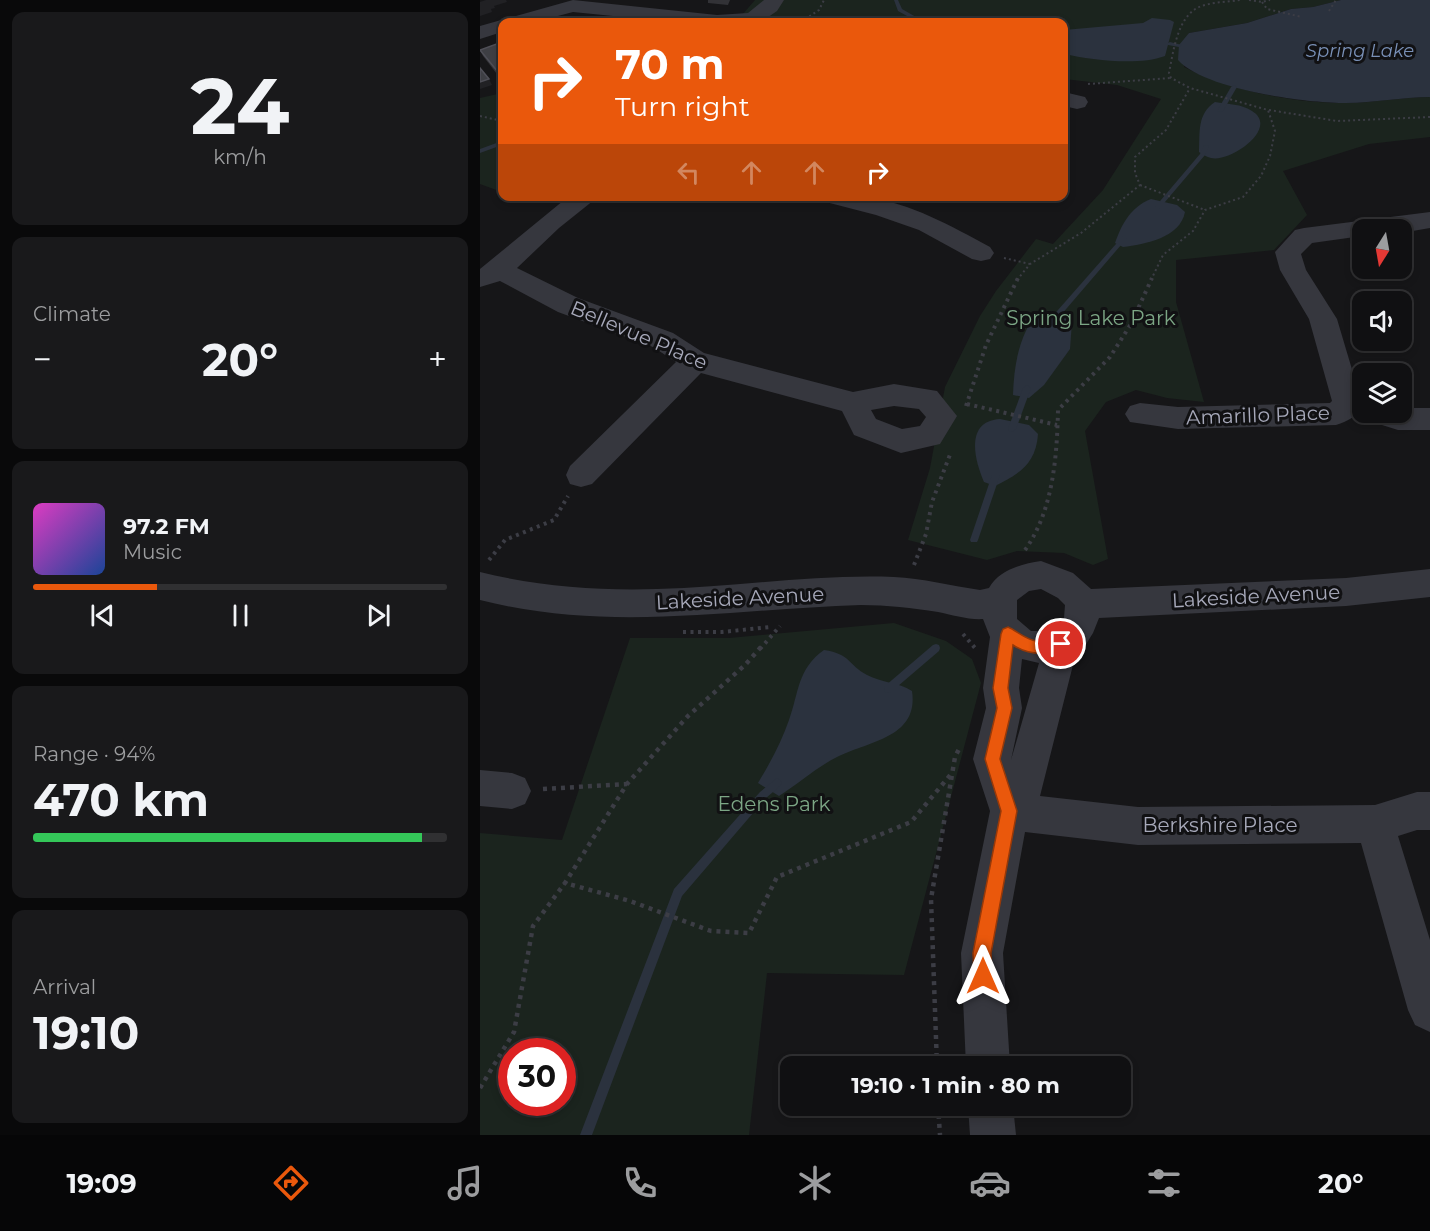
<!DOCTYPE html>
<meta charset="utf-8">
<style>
:root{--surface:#101012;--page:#19191b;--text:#f1f3f6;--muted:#9c9d9f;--line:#303032;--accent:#ea580c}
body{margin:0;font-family:Montserrat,sans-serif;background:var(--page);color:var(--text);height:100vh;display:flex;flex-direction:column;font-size:22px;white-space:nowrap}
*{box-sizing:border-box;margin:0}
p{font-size:20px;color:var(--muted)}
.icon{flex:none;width:33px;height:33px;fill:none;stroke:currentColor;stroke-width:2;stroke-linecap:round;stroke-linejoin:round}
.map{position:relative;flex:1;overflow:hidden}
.details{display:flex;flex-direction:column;gap:12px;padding:12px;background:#09090a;width:480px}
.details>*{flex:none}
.guide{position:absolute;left:18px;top:18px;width:570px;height:183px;border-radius:12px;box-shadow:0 3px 9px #0003,0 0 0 2px var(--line);background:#ea580c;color:#fff;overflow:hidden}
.needle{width:39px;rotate:191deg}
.fabs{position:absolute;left:872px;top:219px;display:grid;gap:12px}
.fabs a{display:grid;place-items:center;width:60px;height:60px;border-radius:12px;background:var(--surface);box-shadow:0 3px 9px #0003,0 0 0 2px var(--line);font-size:30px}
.speed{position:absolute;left:18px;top:1038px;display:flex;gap:12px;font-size:30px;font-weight:700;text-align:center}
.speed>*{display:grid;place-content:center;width:78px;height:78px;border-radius:50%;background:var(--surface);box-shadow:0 3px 9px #0003,0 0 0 2px var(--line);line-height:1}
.speed .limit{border:9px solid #d22;background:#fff;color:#111}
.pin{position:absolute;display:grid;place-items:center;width:51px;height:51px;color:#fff;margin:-26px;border:3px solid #fff;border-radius:50%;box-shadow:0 2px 6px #0007}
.me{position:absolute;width:66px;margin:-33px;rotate:0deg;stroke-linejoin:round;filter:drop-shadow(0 0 4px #0008)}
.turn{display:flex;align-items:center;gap:21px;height:126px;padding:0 18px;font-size:27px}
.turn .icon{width:78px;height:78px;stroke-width:2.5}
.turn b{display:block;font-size:42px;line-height:51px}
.lanes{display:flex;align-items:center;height:57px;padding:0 18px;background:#0003;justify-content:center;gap:30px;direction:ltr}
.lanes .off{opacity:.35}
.big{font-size:45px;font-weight:700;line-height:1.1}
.details .card{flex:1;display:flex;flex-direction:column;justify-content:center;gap:9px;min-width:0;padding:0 21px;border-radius:12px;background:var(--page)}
.details .dial{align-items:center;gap:0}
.dial b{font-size:78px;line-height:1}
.song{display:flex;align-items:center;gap:18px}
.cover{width:72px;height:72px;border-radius:9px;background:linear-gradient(135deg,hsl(310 70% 55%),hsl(220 70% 35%))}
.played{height:6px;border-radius:3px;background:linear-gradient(90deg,var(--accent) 30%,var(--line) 30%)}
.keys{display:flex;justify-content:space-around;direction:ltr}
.heat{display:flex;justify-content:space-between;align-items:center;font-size:33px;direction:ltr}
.charge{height:9px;border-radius:4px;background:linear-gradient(90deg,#34c759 94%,var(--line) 0)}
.trip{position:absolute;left:300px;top:1056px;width:351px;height:60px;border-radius:12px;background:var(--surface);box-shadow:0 3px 9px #0003,0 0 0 2px var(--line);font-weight:700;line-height:60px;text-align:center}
.tabs{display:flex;height:96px;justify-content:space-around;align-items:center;background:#060607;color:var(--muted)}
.tabs .icon{width:42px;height:42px}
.tabs .current{color:var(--accent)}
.tabs b{font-size:27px;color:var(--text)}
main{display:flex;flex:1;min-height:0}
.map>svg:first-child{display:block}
.green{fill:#1b241e;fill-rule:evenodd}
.water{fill:#2b323e}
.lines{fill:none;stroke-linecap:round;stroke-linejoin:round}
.stream{fill:#2b323e;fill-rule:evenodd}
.path-far2{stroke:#3c3d45;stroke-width:2;stroke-dasharray:2 3;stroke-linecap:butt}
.path-far1{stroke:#3c3d45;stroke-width:4;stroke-dasharray:3 4.5;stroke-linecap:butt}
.path{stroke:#3c3d45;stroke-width:4.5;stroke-dasharray:4 5;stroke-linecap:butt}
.minor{fill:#36373e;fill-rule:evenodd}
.wall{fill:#323236}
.shaded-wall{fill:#212124}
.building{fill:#3e3f44;stroke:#4f4f57;stroke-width:1.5}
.route{fill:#ea580c;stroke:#983908;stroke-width:1.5}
.labels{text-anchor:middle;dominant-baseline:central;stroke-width:6;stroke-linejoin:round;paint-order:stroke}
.far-water-label{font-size:18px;font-style:italic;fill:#7a91b8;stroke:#111113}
.park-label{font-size:20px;fill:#7ca685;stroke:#111113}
.street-label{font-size:20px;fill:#a7a9ba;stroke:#111113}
</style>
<main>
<section class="details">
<div class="card dial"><b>24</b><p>km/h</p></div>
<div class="card"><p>Climate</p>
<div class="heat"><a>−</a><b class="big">20°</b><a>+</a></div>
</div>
<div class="card">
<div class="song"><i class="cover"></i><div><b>97.2 FM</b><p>Music</p></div></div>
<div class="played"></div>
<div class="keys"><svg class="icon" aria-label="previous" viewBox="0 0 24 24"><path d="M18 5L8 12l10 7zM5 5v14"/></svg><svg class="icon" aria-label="pause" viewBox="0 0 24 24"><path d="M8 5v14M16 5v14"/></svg><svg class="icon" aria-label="next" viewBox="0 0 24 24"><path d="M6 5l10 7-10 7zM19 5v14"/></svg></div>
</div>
<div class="card"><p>Range · 94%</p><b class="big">470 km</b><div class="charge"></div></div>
<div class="card"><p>Arrival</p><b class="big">19:10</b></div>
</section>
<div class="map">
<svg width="950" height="1135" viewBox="0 0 950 1135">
<rect width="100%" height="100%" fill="#161618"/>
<g class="green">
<path d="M275,0H861L833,7L811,9L767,23L709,33L704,67C751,91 814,103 866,103C894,103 922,97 950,97V137L889,144L803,171L827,215L794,250L696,260V302L724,402L687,398L656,390L626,402L605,431L628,559L613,565L584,553L537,551L507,560L428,540L450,468L465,387L500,316L516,291L556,239L573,244L623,190L681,99L637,85L584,79V22H256Z"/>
<path d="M22,93V192L0,184V98Z"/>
<path d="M414,623L466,641L492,659L501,683L424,975L287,973L269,1135H0V833L82,840L150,638H249ZM32,1052H82V1102H32Z"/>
</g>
<g class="water">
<path d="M861,0H950V97C922,97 894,103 866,103C827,103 725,90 698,60L699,45L709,33L767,23L811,9L833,7Z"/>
<path d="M672,18L690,20L694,22L685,56C658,66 612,60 584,54V30L663,23Z"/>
<path d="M735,102C747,104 762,104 772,111C800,128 750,163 731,158C727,157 722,154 719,152C720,132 717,114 735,102Z"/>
<path d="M671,199L697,205L705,212C700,238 665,244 643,247L635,243C642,223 651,207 671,199Z"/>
<path d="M567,311L584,313L592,322L590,349L564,385L549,398L533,395C534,364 539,337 557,312Z"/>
<path d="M520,419L549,425L558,434C556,464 539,474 515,486L504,482C494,459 485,421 520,419Z"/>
<path d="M344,650C371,654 368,665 387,675C402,683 418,682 432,691C439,738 388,741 357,757C337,767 318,784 299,796L278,783C290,763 301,743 309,720C319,693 317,669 344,650Z"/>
</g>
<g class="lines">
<g class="stream">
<path d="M414,0H418L422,9L443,21V22H438L418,11Z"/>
<path d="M690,42L702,45L699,47L688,45V43Z"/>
<path d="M754,85L757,87L743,111L738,112L737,111L751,87Z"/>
<path d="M22,141V145L0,153V149Z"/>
<path d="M724,145L729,146L725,155L679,209H675V207L720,154Z"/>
<path d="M645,235L647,236V238L575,322H571V318L643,236Z"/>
<path d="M547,385L551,388L536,429L532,432L529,431L528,429L543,388Z"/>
<path d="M516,472L520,475L498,540L497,542H491L490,540L512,475Z"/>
<path d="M456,644L459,645L460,648L459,651L411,692L408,693L405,692L404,689L405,686L453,645Z"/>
<path d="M297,778L300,780L302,783L300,786L286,798L202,896L112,1135H100L194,889L280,792Z"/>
</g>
<g class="path-far2">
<path d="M769,0L782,2L790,0"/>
<path d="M782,2L787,9L822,17"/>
<path d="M849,11L856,0"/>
<path d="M321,22L339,10L344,0"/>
<path d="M608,84L691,78"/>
<path d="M789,110L857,121L950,117"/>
<path d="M0,116L22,121"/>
<path d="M660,185L725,210"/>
<path d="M524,258L550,264"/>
<path d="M537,280L550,264L601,233L660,185L655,173V157L686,130L710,88"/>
<path d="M671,280L683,255L713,231L725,210L763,197L781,176L790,156L795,131L788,110L710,88L691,78L689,73C693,53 697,19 717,8C729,2 747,2 760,0"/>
</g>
<g class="path-far1">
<path d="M487,404L577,425"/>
<path d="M486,406L506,345L538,278"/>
<path d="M545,550C573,511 577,457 578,410L630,357L651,324L672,278"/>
<path d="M9,560L25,540L74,520L88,496"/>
<path d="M434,565L446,534L452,502L471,452"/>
<path d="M203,632H242L291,627"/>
<path d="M483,634L495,648"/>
<path d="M280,649L300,626"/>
</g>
<g class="path">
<path d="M281,647L265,665L208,716L147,784L85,883L150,901L231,931L269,933L297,877L431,822L472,773"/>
<path d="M63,789L147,784"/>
<path d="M457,1066L451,899L475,757L480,747"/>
<path d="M0,1088L34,1032L53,926L85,883"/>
<path d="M458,1106L460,1135"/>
</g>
<g class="minor">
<path d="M93,0L237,15L268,13L284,0H304L297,11L281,22H193L93,12L55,22H22V32L0,39V26Z"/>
<path d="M584,92L605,97L608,102L605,107L597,109L584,106Z"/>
<path d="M89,196H119L79,228L37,268L98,298L193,333L224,353L373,392L414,384L457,391L477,416L460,444L421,453L374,435L362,411L221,373L112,484L101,487L90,484L86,475L90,466L196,362L173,347L78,312L20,281L0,287V269ZM414,406L439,409L446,417L440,426L422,429L396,419L391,410Z"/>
<path d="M339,196C354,196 371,195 386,197C431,203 471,226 510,247L514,253L510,259L501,261L492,259L439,230L396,215L342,201Z"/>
<path d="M950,212V228L921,233V230H882V236L832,243L821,254L826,270L857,319L882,403C879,416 868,421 856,425L698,429L650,422L645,414L650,406L660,403L698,407L850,403L852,401L829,319L800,270L795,252L815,230L824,228Z"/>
<path d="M921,408H950V430H918L886,420L881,412H921Z"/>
<path d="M561,561L593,573L611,589L866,578L950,569V597L866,606L619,618L613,633L593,665L560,796L658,807L895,805L937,792H950V830H937L918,836L950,940V1032L935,1025L928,1010L881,843L658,845L545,832L523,953L530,1066H486L481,953L510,811L493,759L506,708L503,688L510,637L503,619C489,620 472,615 458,612C432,608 407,605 381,605C252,609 128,633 0,600V572C56,586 119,591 177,589C256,587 335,574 414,577C442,578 472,586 500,590L509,588C519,570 541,564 561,561ZM561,589L578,598L585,605L584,618L571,631H551L537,619V600L549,591ZM542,659L559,663L531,760L542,708L539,688Z"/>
<path d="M0,770L32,773L45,778L51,791L45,804L32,809L0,806Z"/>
<path d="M488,1106H533L536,1135H490Z"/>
</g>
</g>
<g class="wall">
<path d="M228,0H250L248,5L228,3Z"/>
<path d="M22,42L20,78L3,56L0,50Z"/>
</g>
<g class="shaded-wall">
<path d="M6,0H26L27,2L14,6L15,8L11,9L12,12L0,16V2Z"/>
<path d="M22,70V77L20,78L18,72Z"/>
<path d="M9,79L12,85L0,89V82Z"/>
</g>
<g class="building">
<path d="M22,42V70L18,72L0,50Z"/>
<path d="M0,68L9,79L0,82Z"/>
</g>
<path class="route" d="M528,627C537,631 545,639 556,641C566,642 576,636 586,639L588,644L586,648C568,655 550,656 533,645L528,688L532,708L520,759L537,811L511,953L512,976L509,983L503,985L497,983L494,976L493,953L521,811L505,759L517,708L513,688L521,634L523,629Z"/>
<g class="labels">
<g class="far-water-label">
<text x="880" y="51">Spring Lake</text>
</g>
<g class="park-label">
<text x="611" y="318">Spring Lake Park</text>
<text x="294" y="804">Edens Park</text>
</g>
<g class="street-label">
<text transform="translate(159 335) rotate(23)">Bellevue Place</text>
<text transform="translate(778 415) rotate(-2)">Amarillo Place</text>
<text transform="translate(776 596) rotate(-3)">Lakeside Avenue</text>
<text transform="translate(260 598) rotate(-3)">Lakeside Avenue</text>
<text x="740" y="825">Berkshire Place</text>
</g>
</g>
</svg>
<div class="fabs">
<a><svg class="needle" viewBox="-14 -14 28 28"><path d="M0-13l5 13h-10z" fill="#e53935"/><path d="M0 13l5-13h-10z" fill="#9c9d9f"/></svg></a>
<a><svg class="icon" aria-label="sound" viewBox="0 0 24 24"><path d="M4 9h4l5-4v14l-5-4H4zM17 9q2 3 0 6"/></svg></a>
<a><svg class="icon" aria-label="layers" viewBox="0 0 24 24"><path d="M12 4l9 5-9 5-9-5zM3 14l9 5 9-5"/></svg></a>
</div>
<div class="speed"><div class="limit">30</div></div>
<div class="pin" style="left:581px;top:644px;background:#d93025"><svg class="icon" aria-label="arrive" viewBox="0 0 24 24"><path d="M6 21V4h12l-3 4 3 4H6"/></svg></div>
<svg class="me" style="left:503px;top:976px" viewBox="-20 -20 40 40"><path d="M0-17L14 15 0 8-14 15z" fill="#ea580c" stroke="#fff" stroke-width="4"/></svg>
<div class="trip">19:10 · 1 min · 80 m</div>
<div class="guide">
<div class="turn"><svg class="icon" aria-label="right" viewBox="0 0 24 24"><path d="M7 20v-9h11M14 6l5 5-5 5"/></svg><div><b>70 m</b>Turn right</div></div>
<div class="lanes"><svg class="icon off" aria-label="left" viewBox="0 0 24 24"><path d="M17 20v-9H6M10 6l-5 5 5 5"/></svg><svg class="icon off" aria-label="ahead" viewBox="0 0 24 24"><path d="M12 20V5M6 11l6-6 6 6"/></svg><svg class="icon off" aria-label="ahead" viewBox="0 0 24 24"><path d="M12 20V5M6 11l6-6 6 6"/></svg><svg class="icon" aria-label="right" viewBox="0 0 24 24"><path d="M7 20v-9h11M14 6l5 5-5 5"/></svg></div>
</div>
</div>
</main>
<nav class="tabs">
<b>19:09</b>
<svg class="icon current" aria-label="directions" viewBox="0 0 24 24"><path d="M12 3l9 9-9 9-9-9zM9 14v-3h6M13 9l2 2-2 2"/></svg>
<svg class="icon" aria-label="music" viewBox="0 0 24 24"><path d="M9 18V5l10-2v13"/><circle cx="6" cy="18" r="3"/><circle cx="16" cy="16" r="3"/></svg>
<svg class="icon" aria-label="phone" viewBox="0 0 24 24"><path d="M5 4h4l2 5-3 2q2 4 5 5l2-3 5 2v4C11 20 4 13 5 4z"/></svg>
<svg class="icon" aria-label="climate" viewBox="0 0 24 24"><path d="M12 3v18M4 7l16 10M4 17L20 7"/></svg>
<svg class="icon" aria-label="car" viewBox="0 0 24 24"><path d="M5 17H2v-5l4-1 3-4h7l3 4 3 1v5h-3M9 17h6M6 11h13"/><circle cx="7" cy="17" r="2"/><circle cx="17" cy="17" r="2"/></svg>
<svg class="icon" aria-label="filters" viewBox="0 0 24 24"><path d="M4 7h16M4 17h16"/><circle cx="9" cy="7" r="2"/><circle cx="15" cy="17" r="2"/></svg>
<b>20°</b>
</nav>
